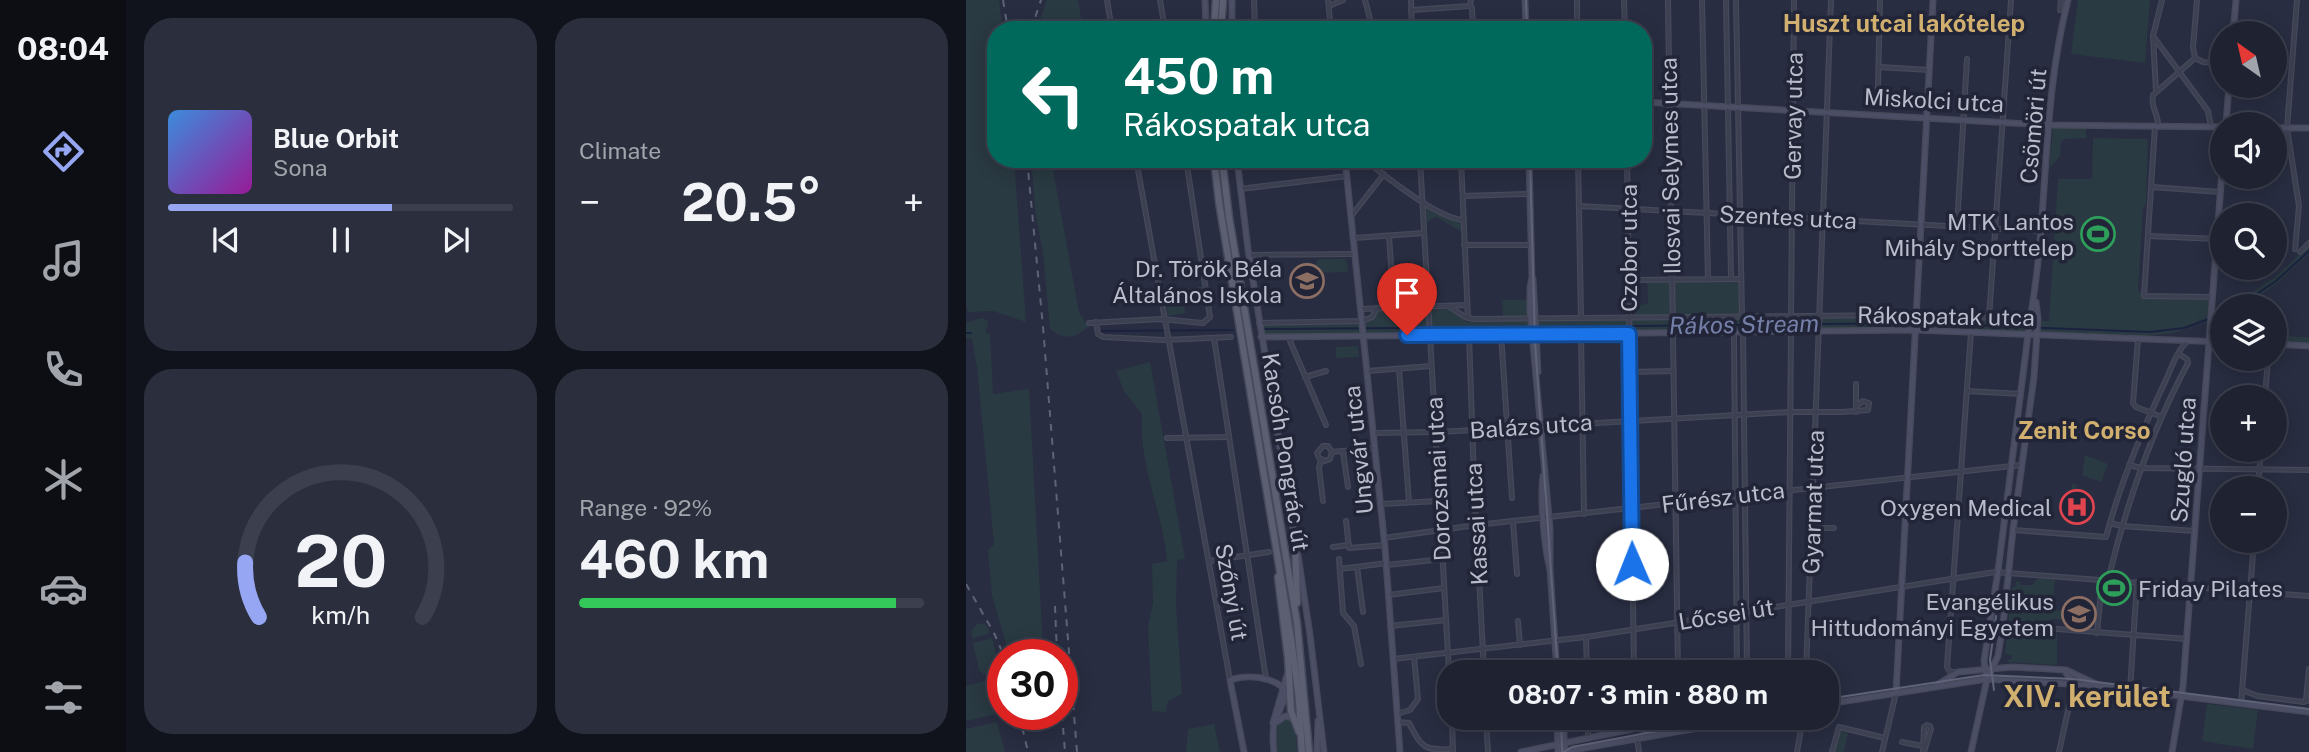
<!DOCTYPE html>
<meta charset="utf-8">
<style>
:root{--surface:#1e2231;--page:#2b2f3d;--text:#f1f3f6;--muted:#a1a4ab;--line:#3c3f4d;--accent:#96a6f3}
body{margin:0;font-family:"Public Sans",sans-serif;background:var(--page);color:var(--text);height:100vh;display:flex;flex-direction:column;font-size:26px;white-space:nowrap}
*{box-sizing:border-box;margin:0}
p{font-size:23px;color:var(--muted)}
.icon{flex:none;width:38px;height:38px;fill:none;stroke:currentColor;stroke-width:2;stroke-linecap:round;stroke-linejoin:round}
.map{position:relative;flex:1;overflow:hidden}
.drawer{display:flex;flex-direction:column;gap:18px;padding:18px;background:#10131b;width:840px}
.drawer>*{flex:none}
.hud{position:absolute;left:21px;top:21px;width:665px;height:147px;border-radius:28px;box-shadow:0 4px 18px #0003,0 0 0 2px var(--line);background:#00695c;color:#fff;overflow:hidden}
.needle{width:46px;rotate:326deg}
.controls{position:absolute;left:1244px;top:21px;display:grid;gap:14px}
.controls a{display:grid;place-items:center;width:77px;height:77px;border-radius:50%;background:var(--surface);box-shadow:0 4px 18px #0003,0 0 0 2px var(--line);font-size:35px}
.speed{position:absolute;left:21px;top:639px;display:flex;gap:14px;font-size:35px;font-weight:700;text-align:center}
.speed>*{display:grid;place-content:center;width:91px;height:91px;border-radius:50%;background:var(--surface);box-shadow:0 4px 18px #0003,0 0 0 2px var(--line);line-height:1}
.speed .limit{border:10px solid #d22;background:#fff;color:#111}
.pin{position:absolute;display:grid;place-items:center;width:60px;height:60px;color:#fff;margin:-72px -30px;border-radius:50% 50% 50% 0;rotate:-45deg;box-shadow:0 0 7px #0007}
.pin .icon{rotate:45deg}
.me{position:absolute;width:77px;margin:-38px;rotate:359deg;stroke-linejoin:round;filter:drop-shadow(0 0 5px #0008)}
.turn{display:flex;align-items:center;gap:24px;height:147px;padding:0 21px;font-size:32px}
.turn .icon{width:91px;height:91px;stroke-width:2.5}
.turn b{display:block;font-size:49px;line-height:60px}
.big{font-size:52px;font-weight:700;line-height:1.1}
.drawer .widget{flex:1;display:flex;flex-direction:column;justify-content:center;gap:10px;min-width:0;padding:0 24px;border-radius:28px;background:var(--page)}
.drawer .dial{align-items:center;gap:0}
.dial svg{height:182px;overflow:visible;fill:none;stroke:var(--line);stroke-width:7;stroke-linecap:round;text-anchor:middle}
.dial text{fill:var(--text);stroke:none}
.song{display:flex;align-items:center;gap:21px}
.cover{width:84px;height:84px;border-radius:10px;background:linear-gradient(135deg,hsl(210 70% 55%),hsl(300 70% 35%))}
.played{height:7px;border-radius:4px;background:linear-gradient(90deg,var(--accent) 65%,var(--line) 65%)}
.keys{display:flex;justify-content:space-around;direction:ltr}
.heat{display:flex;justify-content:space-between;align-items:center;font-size:38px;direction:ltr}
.charge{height:10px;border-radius:5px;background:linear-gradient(90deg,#34c759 92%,var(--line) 0)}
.drawer .tiles{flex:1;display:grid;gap:18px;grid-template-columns:repeat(2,1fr)}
.trip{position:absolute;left:471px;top:660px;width:402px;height:70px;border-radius:28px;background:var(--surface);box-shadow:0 4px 18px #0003,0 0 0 2px var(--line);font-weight:700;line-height:70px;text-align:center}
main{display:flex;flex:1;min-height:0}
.tab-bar{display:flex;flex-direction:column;width:126px;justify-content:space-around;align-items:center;background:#0c0e14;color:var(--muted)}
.tab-bar .icon{width:49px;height:49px}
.tab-bar .current{color:var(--accent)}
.tab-bar b{font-size:32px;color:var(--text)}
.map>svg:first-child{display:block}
.green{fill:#2a3a42}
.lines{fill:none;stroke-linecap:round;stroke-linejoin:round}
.stream{stroke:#1b223f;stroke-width:2}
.street-casing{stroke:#46495b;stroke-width:6}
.secondary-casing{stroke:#46495b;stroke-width:7}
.primary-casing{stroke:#46495b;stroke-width:9}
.street{stroke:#3c4051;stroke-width:3.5}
.secondary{stroke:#4b4e64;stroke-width:4.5}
.primary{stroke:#5b5f71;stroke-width:6}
.tram{stroke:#5f6378;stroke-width:2}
.rail{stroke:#5f6378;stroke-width:2;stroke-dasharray:7 7;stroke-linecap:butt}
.route-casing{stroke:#114b97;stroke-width:18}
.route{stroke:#1a73e8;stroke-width:12}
.labels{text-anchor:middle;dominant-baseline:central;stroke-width:7;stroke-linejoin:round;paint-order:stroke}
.street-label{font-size:23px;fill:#b9bccb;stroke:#212537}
.poi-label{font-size:23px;fill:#b9bccb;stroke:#212537;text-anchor:end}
.neighbourhood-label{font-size:24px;font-weight:bold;fill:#d1af6f;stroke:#212537}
.water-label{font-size:24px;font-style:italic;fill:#757fa8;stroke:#212537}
.district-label{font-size:30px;font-weight:bold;fill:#d1af6f;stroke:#212537}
</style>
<main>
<nav class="tab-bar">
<b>08:04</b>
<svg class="icon current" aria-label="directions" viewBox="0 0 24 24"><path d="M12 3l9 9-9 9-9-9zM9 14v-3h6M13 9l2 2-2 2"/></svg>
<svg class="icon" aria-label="music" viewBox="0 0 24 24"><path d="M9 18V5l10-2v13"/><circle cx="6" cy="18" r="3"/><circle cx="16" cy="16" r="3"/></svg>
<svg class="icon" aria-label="phone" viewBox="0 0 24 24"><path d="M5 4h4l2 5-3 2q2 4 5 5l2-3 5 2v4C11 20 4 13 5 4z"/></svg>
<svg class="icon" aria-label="climate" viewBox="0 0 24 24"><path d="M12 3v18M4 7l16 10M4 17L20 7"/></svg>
<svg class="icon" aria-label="car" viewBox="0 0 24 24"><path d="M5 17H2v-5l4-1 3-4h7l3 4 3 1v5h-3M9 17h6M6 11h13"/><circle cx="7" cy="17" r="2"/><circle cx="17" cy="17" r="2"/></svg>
<svg class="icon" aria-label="filters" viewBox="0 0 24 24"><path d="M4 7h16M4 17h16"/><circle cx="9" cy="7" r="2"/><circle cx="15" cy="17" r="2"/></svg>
</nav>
<section class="drawer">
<div class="tiles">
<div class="widget">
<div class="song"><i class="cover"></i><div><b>Blue Orbit</b><p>Sona</p></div></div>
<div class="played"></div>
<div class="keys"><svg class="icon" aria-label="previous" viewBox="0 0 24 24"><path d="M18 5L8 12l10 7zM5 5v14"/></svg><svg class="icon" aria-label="pause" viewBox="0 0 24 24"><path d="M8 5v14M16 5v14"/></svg><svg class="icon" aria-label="next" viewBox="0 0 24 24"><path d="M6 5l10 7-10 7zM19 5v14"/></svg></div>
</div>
<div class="widget"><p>Climate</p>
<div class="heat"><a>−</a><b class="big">20.5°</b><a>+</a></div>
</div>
<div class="widget dial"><svg viewBox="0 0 100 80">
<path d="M14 69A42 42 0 1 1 86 69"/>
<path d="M14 69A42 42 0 0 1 8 45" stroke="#96a6f3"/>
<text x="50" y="56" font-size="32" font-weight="700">20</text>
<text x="50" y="72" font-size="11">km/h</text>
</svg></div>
<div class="widget"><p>Range · 92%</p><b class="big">460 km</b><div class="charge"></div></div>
</div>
</section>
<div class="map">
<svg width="1343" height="752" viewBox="0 0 1343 752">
<rect width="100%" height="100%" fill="#282d41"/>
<g class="green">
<path d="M0,0H33L37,30H30V159H48L60,322L27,311L2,312L0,304Z"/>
<path d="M81,0H112L117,29L70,30Z"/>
<path d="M1112,0H1184L1179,63L1105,54Z"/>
<path d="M1087,128H1120V138L1099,139L1095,142L1094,156L1083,169Z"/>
<path d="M1127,138L1182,139L1180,203L1177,208L1172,291L1176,292L1175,298L1244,300L1243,317L1256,311V316L1208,333L1178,336L953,328L293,335L291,326L401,323L407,319L411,311L486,309L500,322L669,320V305L682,304L681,277L775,278V320L946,318L1083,321L1092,179H1126Z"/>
<path d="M65,159H85L113,312L122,327C107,339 99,340 84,329L77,252L70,217Z"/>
<path d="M459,204L495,224V231L470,217L461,222Z"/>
<path d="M1343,246V254L1311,283L1284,302L1277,306H1265L1308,278Z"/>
<path d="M352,259H380L382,270L380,272L353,273L349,266Z"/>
<path d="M236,286L239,303L223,305L221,289Z"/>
<path d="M213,287L220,313L202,316L198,290Z"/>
<path d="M536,300H562V316L537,317Z"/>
<path d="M15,318L22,320L20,333L24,334L27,394L63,389L77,647L58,652L42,650L26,596L22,551L28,544L11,367L6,339L0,338V323Z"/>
<path d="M1309,336L1343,337V343L1309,342Z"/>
<path d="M392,346L393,357L370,358V347Z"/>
<path d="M184,362L219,559L211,560L210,606L216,694L202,701L200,712L186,711L182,627L187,603L186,564L201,561C197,512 172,464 176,414L158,391L150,371Z"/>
<path d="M1119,455L1142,464L1135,482L1116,475Z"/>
<path d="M1106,484L1111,485L1106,522H1101Z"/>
<path d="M1071,578L1089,580L1086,610L1103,612L1102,620L1085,619V625H1089L1088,633L1091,634V665L1042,662L1041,660L1046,659V656L1039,653L1045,599H1048V594L1045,593L1046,587H1049L1050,581L1054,582V585H1067Z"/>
<path d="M19,623L24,633L7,639L5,631L11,624Z"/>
<path d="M26,638L35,671L17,674L13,670L7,643Z"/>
<path d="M22,680L30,714L0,721V686Z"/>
<path d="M1241,704L1292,710L1287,749L1236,741Z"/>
<path d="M319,718H324L329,724L331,752H312C310,738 307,727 319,718Z"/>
<path d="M31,722L39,752H0V729Z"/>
<path d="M248,724L254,752H220L222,729Z"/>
<path d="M872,731L882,733L878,752H867Z"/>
</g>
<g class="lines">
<g class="stream">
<path d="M1273,306L1310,281L1343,251"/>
<path d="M572,327L954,323L1184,332L1218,328L1256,314"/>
<path d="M298,329L563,327"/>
<path d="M136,331L267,330"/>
<path d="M0,333H5"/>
</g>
<g class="street-casing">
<g id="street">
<path d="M141,0L146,30"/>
<path d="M194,0L199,30"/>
<path d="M288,0L289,30"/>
<path d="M362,0L365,30"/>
<path d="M399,0L407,30"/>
<path d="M445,0L446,30"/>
<path d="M611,0V30"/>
<path d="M658,0L659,30"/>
<path d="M702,0L712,672"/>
<path d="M736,0L742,279"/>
<path d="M760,0L765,279"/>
<path d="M770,0L776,316"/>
<path d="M363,6L377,0"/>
<path d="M506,8L507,30"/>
<path d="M445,10L504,6L505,0"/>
<path d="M1094,10L1095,0"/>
<path d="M219,30L240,27"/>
<path d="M1187,36L1242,111L1245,127"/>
<path d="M1229,58L1227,47L1231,0"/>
<path d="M1229,58L1237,62L1256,63"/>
<path d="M913,67L963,70"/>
<path d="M912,87L914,0"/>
<path d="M1190,91L1187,36L1196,0"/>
<path d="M1189,126L1178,296L1247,297"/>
<path d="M1192,126C1193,114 1184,108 1187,95L1229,58"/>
<path d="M170,159L264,680"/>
<path d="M397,159C421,177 470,218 498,220"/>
<path d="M454,159L483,672"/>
<path d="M495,159L502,318"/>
<path d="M612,159L615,318"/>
<path d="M661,159L668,672"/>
<path d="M1186,187L1254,192"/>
<path d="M274,189L381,176"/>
<path d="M497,196L564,194"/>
<path d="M613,206L1074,231"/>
<path d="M386,215L418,174"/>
<path d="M991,226L1001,59"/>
<path d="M423,236L428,307"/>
<path d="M1182,236L1251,239"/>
<path d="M388,238L458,233"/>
<path d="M498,245H565"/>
<path d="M1329,249L1333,206L1321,128L1331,0"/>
<path d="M1334,252L1343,243"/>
<path d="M283,255L389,254"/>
<path d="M664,280L775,279"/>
<path d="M484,307L499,317L507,319L940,315L1064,319"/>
<path d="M396,309L501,305"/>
<path d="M825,316L828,0"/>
<path d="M1023,318L1045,0"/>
<path d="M130,322L132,334L137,337L198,340L265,337"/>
<path d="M123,323L195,319L237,323L244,317L220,159"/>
<path d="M293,323L397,321L406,317L411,308"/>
<path d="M768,333L771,672"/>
<path d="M777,333L781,672"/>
<path d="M535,334L546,498"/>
<path d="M615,334L618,514"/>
<path d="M503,335L508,481L518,672"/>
<path d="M325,337L324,341L360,425"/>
<path d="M248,338L300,679"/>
<path d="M1172,339L1167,403L1170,407L1196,417"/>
<path d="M433,369L443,502"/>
<path d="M402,371L465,366"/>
<path d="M664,372L708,371"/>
<path d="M339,377L360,371"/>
<path d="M1001,391L1055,394"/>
<path d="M1299,397L1302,359"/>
<path d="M890,406V384"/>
<path d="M408,433L473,432L824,412H876L902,410L903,403L897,401L890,406V412"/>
<path d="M201,438L263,437"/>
<path d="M366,452L364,459L359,461L353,458L351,453L357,446H362L366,452L409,448"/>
<path d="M377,452L382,487"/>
<path d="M355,460L353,468L357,501"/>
<path d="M1163,465L1175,468L1343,470"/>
<path d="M1292,488L1295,450"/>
<path d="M415,504L473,501"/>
<path d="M380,521L383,548L419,545"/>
<path d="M547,522L551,574"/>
<path d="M1144,523L1155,526L1229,531"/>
<path d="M845,528H868"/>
<path d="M1048,530L1140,537C1154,484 1175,433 1198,384C1205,370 1210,351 1222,341"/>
<path d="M418,538L510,525L1055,465"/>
<path d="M367,547L383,545"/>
<path d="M373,559L377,613L388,626L395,664"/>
<path d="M243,561L303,552"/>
<path d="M421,565L477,559"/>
<path d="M391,567L397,612"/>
<path d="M374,569L421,563"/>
<path d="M1142,580C1160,505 1185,432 1222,363L1221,359L1213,354"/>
<path d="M422,595L478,588"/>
<path d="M552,621L554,645"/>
<path d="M424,626L480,620"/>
<path d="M1091,629L1221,639"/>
<path d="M1131,633L1136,580"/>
<path d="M620,637L621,672"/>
<path d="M427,659L620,637L1029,572L1343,596"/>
<path d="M822,672L825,331"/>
<path d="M840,672L865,0"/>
<path d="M989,672H984L981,667L1005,332"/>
<path d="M1164,690L1171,582"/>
<path d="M1276,690L1292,696L1338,702L1343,700"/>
<path d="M1340,700L1343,669"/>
<path d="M1275,704L1288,541"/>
<path d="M431,714L444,710L452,699L448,657"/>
<path d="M486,718L487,752"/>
<path d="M520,718L522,752"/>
<path d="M622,718V737"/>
<path d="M669,718V729"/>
<path d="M712,719V718"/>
<path d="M432,722L443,723C456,748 458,751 487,749"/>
<path d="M671,739L673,752"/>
<path d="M936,742L956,746"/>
<path d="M831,752L837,718"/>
<path d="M866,752L873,727L919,738"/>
<path d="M916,752L930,693"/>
<path d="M957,752L958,727L961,725L964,726L965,729L958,752"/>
<path d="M1093,752L1108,683"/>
</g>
</g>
<g class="secondary-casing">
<g id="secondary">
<path d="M239,0L240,27"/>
<path d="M266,0V30"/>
<path d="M559,0L560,30"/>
<path d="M1267,33L1270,0"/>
<path d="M677,102L1083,125L1256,127"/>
<path d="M1260,124L1263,86"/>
<path d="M1309,128H1343"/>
<path d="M271,159L282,249L329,540"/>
<path d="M379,159L419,548L434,752"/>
<path d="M563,159L566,277L564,288V311L584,528V569"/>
<path d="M567,279L572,372"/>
<path d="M295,337L949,330L1256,342"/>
<path d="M1309,344L1343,346"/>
<path d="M577,476C574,498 578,547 584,569L591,672"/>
<path d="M332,555L344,635L358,752"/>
<path d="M1100,673L1108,683"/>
<path d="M1021,679L1018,661L1032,571L1064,319C1083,214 1075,104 1102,0"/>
<path d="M971,685L992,672L1046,667L1100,670L1130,684"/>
<path d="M930,693L967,0"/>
<path d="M861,704L1021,679L1134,686L1343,712"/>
<path d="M591,718L592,752"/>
<path d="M597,718L599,752"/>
<path d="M311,722L319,716L327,718"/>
<path d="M307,723L321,675"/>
<path d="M278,752L264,680C276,676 291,676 303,680C332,689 313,706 308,724C306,734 307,742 308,752"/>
<path d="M351,752L352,721"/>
<path d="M555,752L671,728L697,733"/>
<path d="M596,752L789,718"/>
<path d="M1005,752L1021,679L1032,656L1038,616L1047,530L1068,377L1072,319L1070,302"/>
<path d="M1206,752L1217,686L1256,171"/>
</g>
</g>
<g class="primary-casing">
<g id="primary">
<path d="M240,27V30"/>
<path d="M248,30L250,0"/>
<path d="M255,30L257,0"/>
<path d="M248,159L253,202L325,638L333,700L336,752"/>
<path d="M256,159L263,217L331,623L343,752"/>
<path d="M329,538L331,603"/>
<path d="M312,577L322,658L325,711L333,732"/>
</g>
</g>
<use href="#street" class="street"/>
<use href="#secondary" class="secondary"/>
<use href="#primary" class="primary"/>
<g class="tram">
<path d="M560,0L561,30"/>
<path d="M564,159L569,342L592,672"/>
<path d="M1028,690L1024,660L1030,616"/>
<path d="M861,699L1018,675L1107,679L1343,709"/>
<path d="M595,718L596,752"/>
<path d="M598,752L606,747L760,718"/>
</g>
<g class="rail">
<path d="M37,0L42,30"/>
<path d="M65,30L75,0"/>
<path d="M61,159L77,327L111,752"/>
<path d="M0,584L29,635L37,654"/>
<path d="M89,606L91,654"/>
<path d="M53,714L62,752"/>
<path d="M96,714L99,752"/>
</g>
</g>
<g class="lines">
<g class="route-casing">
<path id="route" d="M441,335L663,334L666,564"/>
</g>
<use href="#route" class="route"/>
</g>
<defs>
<g id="stadium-ring" transform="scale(1.75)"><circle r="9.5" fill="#212537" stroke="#2e9e5b" stroke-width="1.5"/><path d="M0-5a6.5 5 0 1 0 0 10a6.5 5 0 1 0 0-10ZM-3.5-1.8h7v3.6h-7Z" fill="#2e9e5b"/></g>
<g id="school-ring" transform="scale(1.75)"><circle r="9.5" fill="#212537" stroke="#8d6e63" stroke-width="1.5"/><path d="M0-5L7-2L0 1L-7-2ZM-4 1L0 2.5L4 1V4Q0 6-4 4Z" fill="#8d6e63"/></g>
<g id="hospital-ring" transform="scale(1.75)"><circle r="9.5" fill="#212537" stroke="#e0444e" stroke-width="1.5"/><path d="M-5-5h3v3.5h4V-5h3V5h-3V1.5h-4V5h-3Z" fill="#e0444e"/></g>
<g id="university-ring" transform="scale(1.75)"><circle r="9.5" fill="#212537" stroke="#8d6e63" stroke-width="1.5"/><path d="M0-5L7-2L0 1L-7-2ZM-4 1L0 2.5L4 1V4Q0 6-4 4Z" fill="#8d6e63"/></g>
</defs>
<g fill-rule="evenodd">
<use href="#stadium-ring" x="1132" y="234"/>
<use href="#school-ring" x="341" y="281"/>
<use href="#hospital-ring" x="1111" y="507"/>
<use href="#stadium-ring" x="1148" y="588"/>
<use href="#university-ring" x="1113" y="614"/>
</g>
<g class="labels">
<g class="street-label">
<text transform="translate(968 100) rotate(3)">Miskolci utca</text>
<text transform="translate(827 116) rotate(-89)">Gervay utca</text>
<text transform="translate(1067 126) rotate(-85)">Csömöri út</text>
<text transform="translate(704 166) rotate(-91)">Ilosvai Selymes utca</text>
<text transform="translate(822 217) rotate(3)">Szentes utca</text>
<text transform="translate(662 248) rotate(-90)">Czobor utca</text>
<text transform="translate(980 316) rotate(1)">Rákospatak utca</text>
<text transform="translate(565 426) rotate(-4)">Balázs utca</text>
<text transform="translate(392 450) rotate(-96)">Ungvár utca</text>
<text transform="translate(320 452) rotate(81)">Kacsóh Pongrác út</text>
<text transform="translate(1217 460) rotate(-86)">Szugló utca</text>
<text transform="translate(472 479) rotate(-93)">Dorozsmai utca</text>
<text transform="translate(757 497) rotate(-7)">Fűrész utca</text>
<text transform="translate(847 502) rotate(-88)">Gyarmat utca</text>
<text transform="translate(510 524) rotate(-93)">Kassai utca</text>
<text transform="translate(266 592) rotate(80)">Szőnyi út</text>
<text transform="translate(760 614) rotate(-9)">Lőcsei út</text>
</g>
<g class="poi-label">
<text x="1108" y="221">MTK Lantos<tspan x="1108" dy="26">Mihály Sporttelep</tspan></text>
<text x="316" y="268">Dr. Török Béla<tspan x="316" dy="26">Általános Iskola</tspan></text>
<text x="1086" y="507">Oxygen Medical</text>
<text x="1172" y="588" text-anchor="start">Friday Pilates</text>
<text x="1088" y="601">Evangélikus<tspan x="1088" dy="26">Hittudományi Egyetem</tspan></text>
</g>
<g class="neighbourhood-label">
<text x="938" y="23">Huszt utcai lakótelep</text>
<text x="1118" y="430">Zenit Corso</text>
</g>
<g class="water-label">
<text transform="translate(778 324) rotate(-1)">Rákos Stream</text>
</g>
<g class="district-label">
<text x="1121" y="696">XIV. kerület</text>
</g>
</g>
</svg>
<div class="controls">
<a><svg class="needle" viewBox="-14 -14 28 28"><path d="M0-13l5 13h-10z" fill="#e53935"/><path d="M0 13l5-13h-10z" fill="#a1a4ab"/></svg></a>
<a><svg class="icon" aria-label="sound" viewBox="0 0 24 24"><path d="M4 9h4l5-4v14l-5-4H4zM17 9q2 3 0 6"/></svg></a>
<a><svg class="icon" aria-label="search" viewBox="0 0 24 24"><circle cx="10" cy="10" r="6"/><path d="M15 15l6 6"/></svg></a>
<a><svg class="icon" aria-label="layers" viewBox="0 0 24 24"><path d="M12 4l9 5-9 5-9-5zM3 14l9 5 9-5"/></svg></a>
<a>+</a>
<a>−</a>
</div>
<div class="speed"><div class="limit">30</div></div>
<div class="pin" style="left:441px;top:335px;background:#d93025"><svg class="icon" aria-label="arrive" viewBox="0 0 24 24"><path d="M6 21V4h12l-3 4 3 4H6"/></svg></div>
<svg class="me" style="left:666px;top:564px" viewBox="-20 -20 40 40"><circle r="19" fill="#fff"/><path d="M0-13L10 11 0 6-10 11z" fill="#1a73e8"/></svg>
<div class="trip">08:07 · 3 min · 880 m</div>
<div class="hud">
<div class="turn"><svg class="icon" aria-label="left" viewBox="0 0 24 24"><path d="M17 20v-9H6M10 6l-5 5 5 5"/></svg><div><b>450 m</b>Rákospatak utca</div></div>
</div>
</div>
</main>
